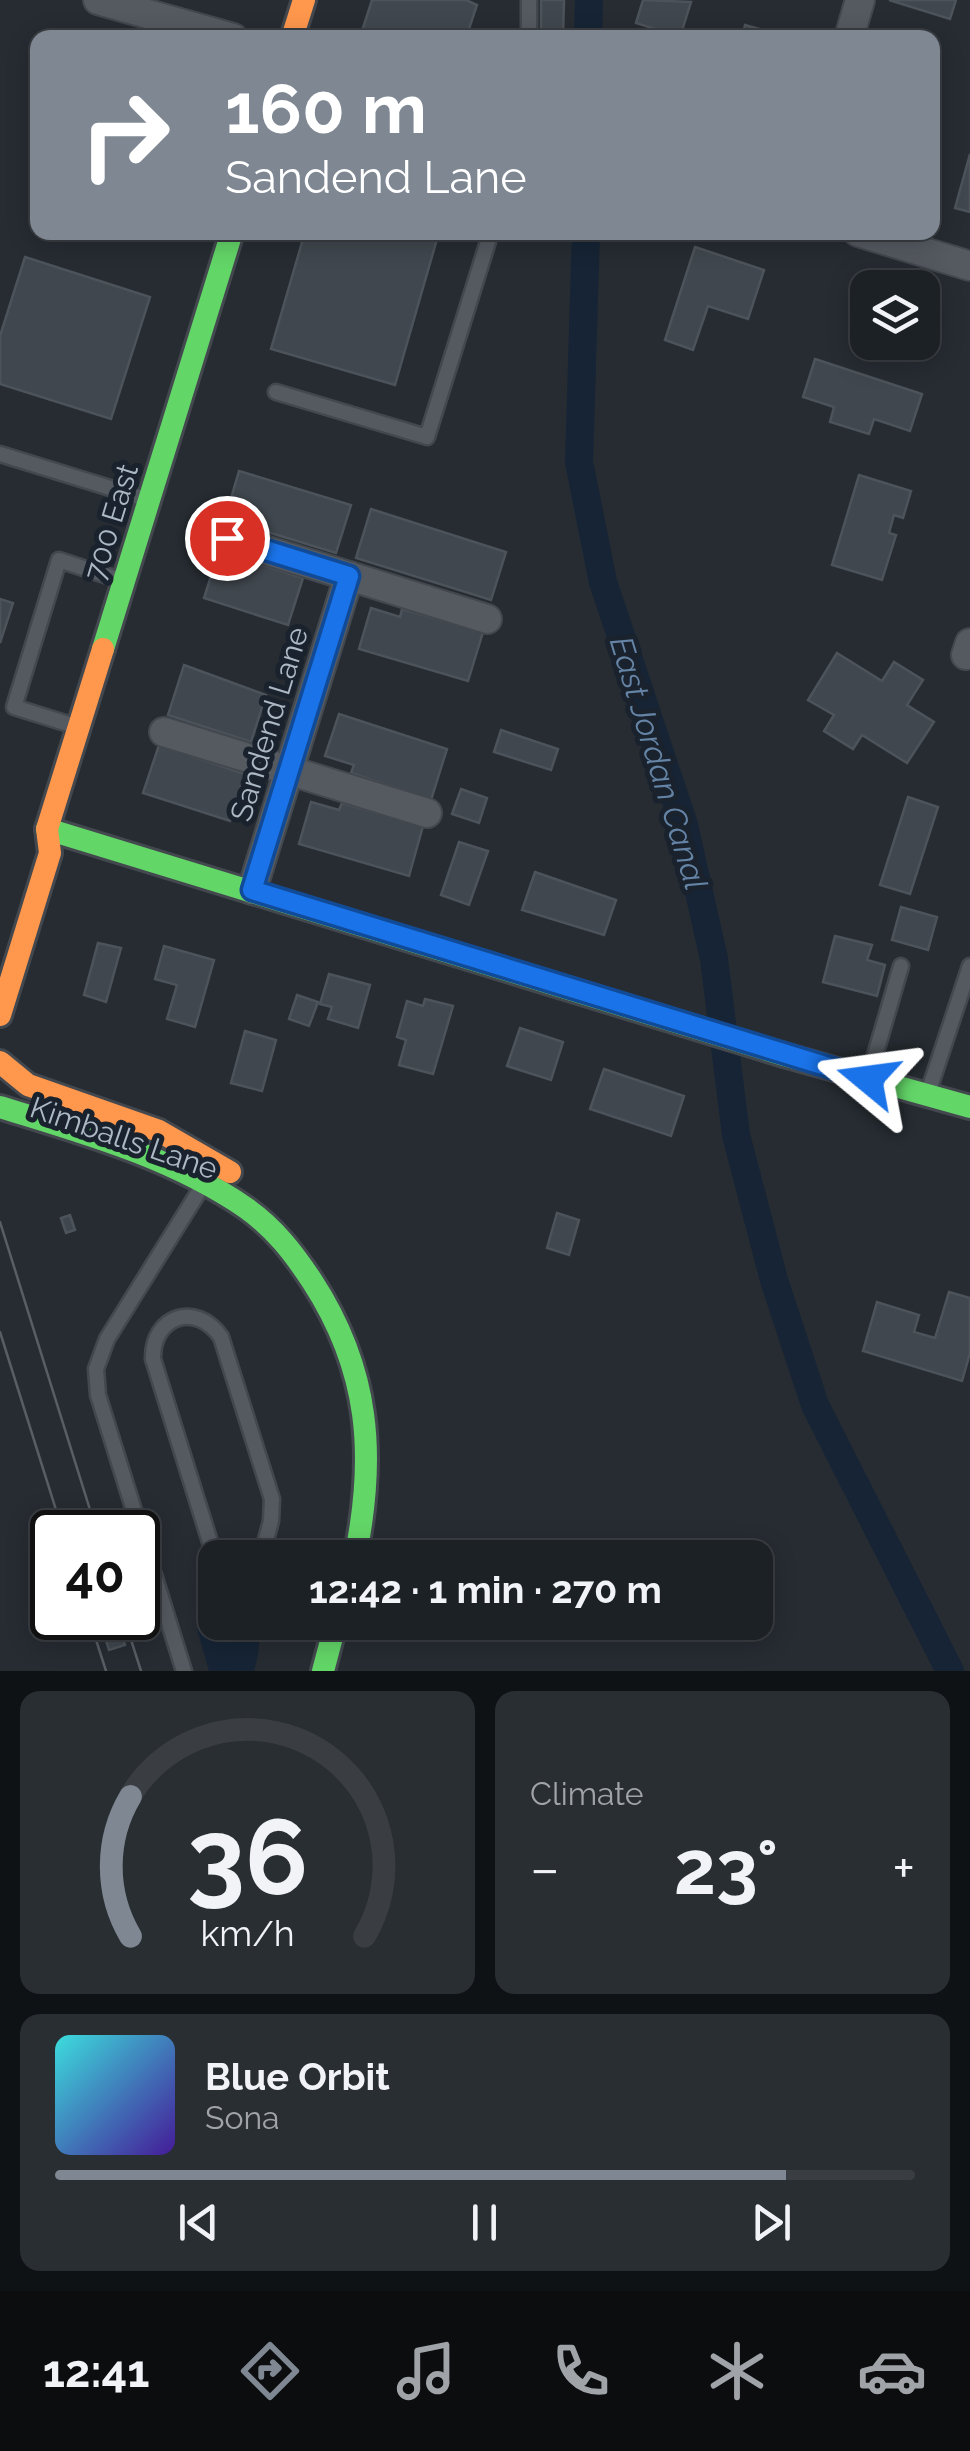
<!DOCTYPE html>
<meta charset="utf-8">
<style>
:root{--surface:#1c2126;--page:#292e32;--text:#f1f3f6;--muted:#a0a3a7;--line:#3a3e43;--accent:#7e8792}
body{margin:0;font-family:Raleway,sans-serif;background:var(--page);color:var(--text);height:100vh;display:flex;flex-direction:column;font-size:38px;white-space:nowrap}
*{box-sizing:border-box;margin:0}
p{font-size:32px;color:var(--muted)}
.icon{flex:none;width:55px;height:55px;fill:none;stroke:currentColor;stroke-width:2;stroke-linecap:round;stroke-linejoin:round}
.map{position:relative;height:1671px;overflow:hidden}
.details{display:flex;flex-direction:column;gap:20px;padding:20px;background:#0f1215;flex:1}
.details>*{flex:none}
.hud{position:absolute;left:30px;top:30px;width:910px;height:210px;border-radius:20px;box-shadow:0 5px 25px #0003,0 0 0 2px var(--line);background:#7e8792;color:#fff;overflow:hidden}
.controls{position:absolute;left:850px;top:270px;display:grid;gap:20px}
.controls a{display:grid;place-items:center;width:90px;height:90px;border-radius:20px;background:var(--surface);box-shadow:0 5px 25px #0003,0 0 0 2px var(--line);font-size:50px}
.speed{position:absolute;left:30px;top:1510px;display:flex;gap:20px;font-size:50px;font-weight:700;text-align:center}
.speed>*{display:grid;place-content:center;width:130px;height:130px;border-radius:50%;background:var(--surface);box-shadow:0 5px 25px #0003,0 0 0 2px var(--line);line-height:1}
.speed .limit{border:5px solid #111;border-radius:15px;background:#fff;color:#111}
.pin{position:absolute;display:grid;place-items:center;width:85px;height:85px;color:#fff;margin:-42px;border:5px solid #fff;border-radius:50%;box-shadow:0 2px 10px #0007}
.me{position:absolute;width:110px;margin:-55px;rotate:286deg;stroke-linejoin:round;filter:drop-shadow(0 0 8px #0008)}
.turn{display:flex;align-items:center;gap:35px;height:210px;padding:0 30px;font-size:45px}
.turn .icon{width:130px;height:130px;stroke-width:2.5}
.turn b{display:block;font-size:70px;line-height:85px}
.big{font-size:75px;font-weight:700;line-height:1.1}
.details .tile{flex:1;display:flex;flex-direction:column;justify-content:center;gap:15px;min-width:0;padding:0 35px;border-radius:20px;background:var(--page)}
.details .dial{align-items:center;gap:0}
.dial svg{height:260px;overflow:visible;fill:none;stroke:var(--line);stroke-width:7;stroke-linecap:round;text-anchor:middle}
.dial text{fill:var(--text);stroke:none}
.song{display:flex;align-items:center;gap:30px}
.cover{width:120px;height:120px;border-radius:15px;background:linear-gradient(135deg,hsl(180 70% 55%),hsl(260 70% 35%))}
.played{height:10px;border-radius:5px;background:linear-gradient(90deg,var(--accent) 85%,var(--line) 85%)}
.keys{display:flex;justify-content:space-around;direction:ltr}
.heat{display:flex;justify-content:space-between;align-items:center;font-size:55px;direction:ltr}
.details .tiles{flex:1;display:grid;gap:20px;grid-template-columns:1fr 1fr}
.tile:last-child{grid-column:span 2}
.trip{position:absolute;left:198px;top:1540px;width:575px;height:100px;border-radius:20px;background:var(--surface);box-shadow:0 5px 25px #0003,0 0 0 2px var(--line);font-weight:700;line-height:100px;text-align:center}
.dock{display:flex;height:160px;justify-content:space-around;align-items:center;background:#0b0d0f;color:var(--muted)}
.dock .icon{width:70px;height:70px}
.dock .on{color:var(--accent)}
.dock b{font-size:45px;color:var(--text)}
.map>svg:first-child{display:block}
.water{fill:#162435}
.lines{fill:none;stroke-linecap:round;stroke-linejoin:round}
.canal{stroke:#162435;stroke-width:28}
.building{fill:#40474e;stroke:#4d535a;stroke-width:2.5}
.lane-casing{stroke:#43484f;stroke-width:19}
.street-casing{stroke:#43484f;stroke-width:32}
.fast-casing{stroke:#43484f;stroke-width:28}
.slow-casing{stroke:#43484f;stroke-width:28}
.lane{stroke:#545a60;stroke-width:14}
.street{stroke:#545a60;stroke-width:28}
.fast{stroke:#63d668;stroke-width:22}
.slow{stroke:#ff974d;stroke-width:22}
.tram{stroke:#585e64;stroke-width:2.5}
.route-casing{stroke:#114b97;stroke-width:25}
.route{stroke:#1a73e8;stroke-width:18}
.labels{text-anchor:middle;dominant-baseline:central;stroke-width:10;stroke-linejoin:round;paint-order:stroke}
.street-label{font-size:30px;fill:#adb8c5;stroke:#19222d}
.water-label{font-size:32px;font-style:italic;fill:#6584a5;stroke:#19222d}
</style>
<div class="map">
<svg width="970" height="1671" viewBox="0 0 970 1671">
<rect width="100%" height="100%" fill="#262c32"/>
<path class="water" d="M208,1615H215V1622C257,1622 266,1629 254,1671H209L197,1629L201,1618Z"/>
<g class="lines">
<g class="canal">
<path d="M588,38L589,0"/>
<path d="M586,232L579,462L603,582L684,825L714,959L736,1135L774,1280L815,1405L950,1671"/>
</g>
</g>
<g class="building">
<path d="M372,0H466L477,5L466,38H372L361,34Z"/>
<path d="M541,0H564L563,38H541Z"/>
<path d="M643,0L691,2L680,37L636,23Z"/>
<path d="M889,0H956L950,19Z"/>
<path d="M745,25L791,38H714L716,30L742,37Z"/>
<path d="M970,154V212L955,208Z"/>
<path d="M305,232H414L437,239L395,385L271,349Z"/>
<path d="M695,247L764,270L748,319L708,306L693,350L665,340Z"/>
<path d="M25,257L150,297L111,419L0,384V336Z"/>
<path d="M815,359L922,394L910,431L874,419L869,434L830,422L834,407L803,397Z"/>
<path d="M239,471L351,505L336,553L225,519Z"/>
<path d="M859,475L911,491L903,518L894,515L889,533L896,535L882,580L832,565Z"/>
<path d="M371,509L506,552L491,600L356,558Z"/>
<path d="M219,551L303,578L288,625L204,598Z"/>
<path d="M0,599L13,603L0,643Z"/>
<path d="M371,608L400,617L402,609L483,632L468,681L359,649Z"/>
<path d="M837,653L882,681L894,662L923,680L907,705L934,722L907,763L862,735L853,749L824,731L834,715L808,700Z"/>
<path d="M184,665L266,695L251,742L168,715Z"/>
<path d="M339,714L447,749L431,800L351,773L354,765L325,756Z"/>
<path d="M501,730L558,749L551,770L494,752Z"/>
<path d="M159,745L245,774L230,821L143,793Z"/>
<path d="M461,789L487,798L479,823L452,814Z"/>
<path d="M908,797L938,807L910,894L880,885Z"/>
<path d="M311,802L339,810L342,803L423,826L409,876L299,844Z"/>
<path d="M459,842L488,851L469,905L441,895Z"/>
<path d="M535,872L616,900L604,935L522,910Z"/>
<path d="M901,907L937,917L928,950L892,940Z"/>
<path d="M835,936L872,945L867,960L885,965L877,996L823,982Z"/>
<path d="M98,943L121,948L106,1002L84,995Z"/>
<path d="M164,946L214,960L195,1027L167,1019L177,985L155,979Z"/>
<path d="M329,974L370,985L358,1028L328,1019L332,1007L320,1004Z"/>
<path d="M297,995L318,1002L309,1026L289,1019Z"/>
<path d="M425,999L453,1006L433,1074L399,1065L406,1040L397,1037L407,1001L423,1006Z"/>
<path d="M520,1028L563,1042L551,1080L507,1066Z"/>
<path d="M245,1031L276,1040L262,1091L231,1083Z"/>
<path d="M604,1069L684,1096L671,1136L590,1109Z"/>
<path d="M557,1213L579,1220L569,1255L547,1248Z"/>
<path d="M70,1215L75,1230L66,1233L61,1218Z"/>
<path d="M949,1292L970,1298V1353L962,1381L863,1351L877,1302L919,1315L914,1332L935,1338Z"/>
<path d="M99,1618H116L125,1645L109,1650Z"/>
</g>
<g class="lines">
<g class="lane-casing">
<g id="lane">
<path d="M529,38V0"/>
<path d="M276,392L427,437L491,232"/>
<path d="M0,454L149,500"/>
<path d="M78,727L14,707L59,560L123,581"/>
<path d="M869,1076L901,966"/>
<path d="M928,1093L970,966"/>
<path d="M215,1558L153,1359C152,1316 196,1301 221,1337L272,1499L271,1521L261,1558"/>
<path d="M184,1671L98,1395L96,1369L107,1339L198,1193"/>
</g>
</g>
<g class="street-casing">
<g id="street">
<path d="M98,0L233,38"/>
<path d="M849,38L860,0"/>
<path d="M858,232L970,266"/>
<path d="M227,538L487,619"/>
<path d="M966,655L970,643"/>
<path d="M164,732L427,813"/>
<path d="M252,890L349,576"/>
</g>
</g>
<g class="fast-casing">
<g id="fast">
<path d="M103,649L232,232"/>
<path d="M47,829L784,1055L970,1107"/>
<path d="M0,1107C84,1133 172,1157 246,1208C274,1228 293,1252 312,1281C370,1370 376,1456 355,1558"/>
<path d="M323,1671L336,1622"/>
</g>
</g>
<g class="slow-casing">
<g id="slow">
<path d="M292,38L304,0"/>
<path d="M0,1015L50,853L47,829L103,649"/>
<path d="M0,1062L28,1085L159,1131L230,1172"/>
</g>
</g>
<use href="#lane" class="lane"/>
<use href="#street" class="street"/>
<use href="#fast" class="fast"/>
<use href="#slow" class="slow"/>
<g class="tram">
<path d="M0,1222L97,1532"/>
<path d="M0,1332L63,1532"/>
<path d="M89,1618L106,1671"/>
<path d="M124,1618L141,1671"/>
</g>
</g>
<g class="lines">
<g class="route-casing">
<path id="route" d="M227,538L349,576L252,890L868,1079"/>
</g>
<use href="#route" class="route"/>
</g>
<g class="labels">
<g class="street-label">
<text transform="translate(111 522) rotate(-73)">700 East</text>
<text transform="translate(269 724) rotate(-73)">Sandend Lane</text>
<text transform="translate(124 1138) rotate(19)">Kimballs Lane</text>
</g>
<g class="water-label">
<text transform="translate(659 763) rotate(73)">East Jordan Canal</text>
</g>
</g>
</svg>
<div class="controls">
<a><svg class="icon" aria-label="layers" viewBox="0 0 24 24"><path d="M12 4l9 5-9 5-9-5zM3 14l9 5 9-5"/></svg></a>
</div>
<div class="speed"><div class="limit">40</div></div>
<div class="pin" style="left:227px;top:538px;background:#d93025"><svg class="icon" aria-label="arrive" viewBox="0 0 24 24"><path d="M6 21V4h12l-3 4 3 4H6"/></svg></div>
<svg class="me" style="left:868px;top:1079px" viewBox="-20 -20 40 40"><path d="M0-17L14 15 0 8-14 15z" fill="#1a73e8" stroke="#fff" stroke-width="4"/></svg>
<div class="trip">12:42 · 1 min · 270 m</div>
<div class="hud">
<div class="turn"><svg class="icon" aria-label="right" viewBox="0 0 24 24"><path d="M7 20v-9h11M14 6l5 5-5 5"/></svg><div><b>160 m</b>Sandend Lane</div></div>
</div>
</div>
<section class="details">
<div class="tiles">
<div class="tile dial"><svg viewBox="0 0 100 80">
<path d="M14 69A42 42 0 1 1 86 69"/>
<path d="M14 69A42 42 0 0 1 14 26" stroke="#7e8792"/>
<text x="50" y="56" font-size="32" font-weight="700">36</text>
<text x="50" y="72" font-size="11">km/h</text>
</svg></div>
<div class="tile"><p>Climate</p>
<div class="heat"><a>−</a><b class="big">23°</b><a>+</a></div>
</div>
<div class="tile">
<div class="song"><i class="cover"></i><div><b>Blue Orbit</b><p>Sona</p></div></div>
<div class="played"></div>
<div class="keys"><svg class="icon" aria-label="previous" viewBox="0 0 24 24"><path d="M18 5L8 12l10 7zM5 5v14"/></svg><svg class="icon" aria-label="pause" viewBox="0 0 24 24"><path d="M8 5v14M16 5v14"/></svg><svg class="icon" aria-label="next" viewBox="0 0 24 24"><path d="M6 5l10 7-10 7zM19 5v14"/></svg></div>
</div>
</div>
</section>
<nav class="dock">
<b>12:41</b>
<svg class="icon on" aria-label="directions" viewBox="0 0 24 24"><path d="M12 3l9 9-9 9-9-9zM9 14v-3h6M13 9l2 2-2 2"/></svg>
<svg class="icon" aria-label="music" viewBox="0 0 24 24"><path d="M9 18V5l10-2v13"/><circle cx="6" cy="18" r="3"/><circle cx="16" cy="16" r="3"/></svg>
<svg class="icon" aria-label="phone" viewBox="0 0 24 24"><path d="M5 4h4l2 5-3 2q2 4 5 5l2-3 5 2v4C11 20 4 13 5 4z"/></svg>
<svg class="icon" aria-label="climate" viewBox="0 0 24 24"><path d="M12 3v18M4 7l16 10M4 17L20 7"/></svg>
<svg class="icon" aria-label="car" viewBox="0 0 24 24"><path d="M5 17H2v-5l4-1 3-4h7l3 4 3 1v5h-3M9 17h6M6 11h13"/><circle cx="7" cy="17" r="2"/><circle cx="17" cy="17" r="2"/></svg>
</nav>
